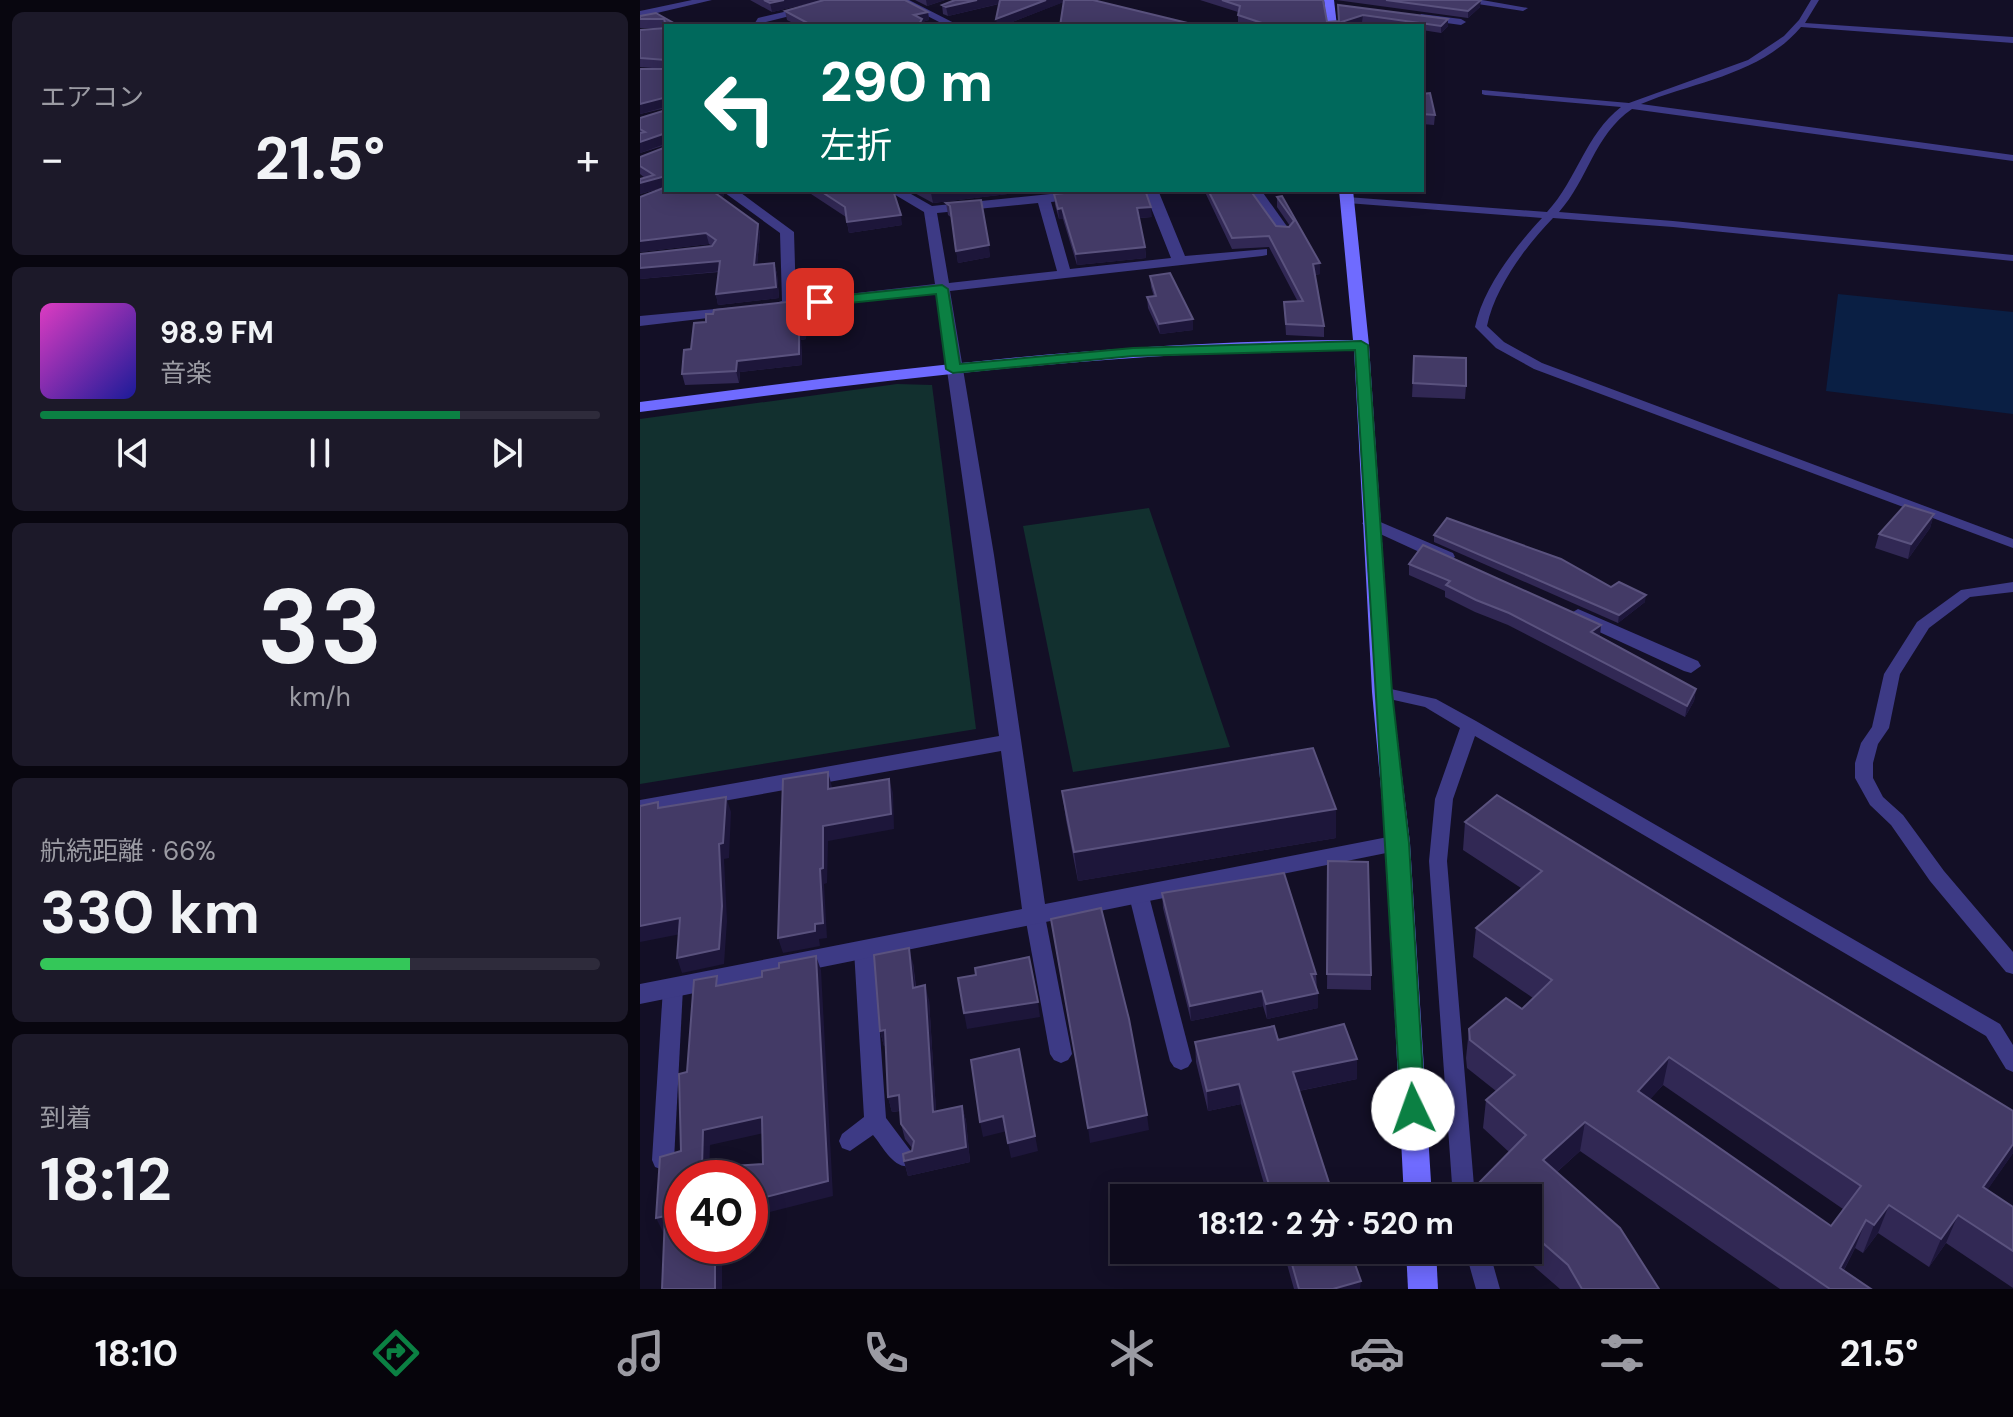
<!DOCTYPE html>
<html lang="ja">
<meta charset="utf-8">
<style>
:root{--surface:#0e0b1c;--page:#1c1929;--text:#f1f3f6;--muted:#9b9ba3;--line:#2e2b3b;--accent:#0b8043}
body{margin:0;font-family:"DM Sans","Noto Sans JP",sans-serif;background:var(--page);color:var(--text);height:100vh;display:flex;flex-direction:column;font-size:30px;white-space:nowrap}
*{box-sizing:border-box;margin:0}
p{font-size:26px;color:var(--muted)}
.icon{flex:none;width:44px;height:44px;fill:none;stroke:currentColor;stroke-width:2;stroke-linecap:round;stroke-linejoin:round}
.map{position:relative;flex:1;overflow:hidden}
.drawer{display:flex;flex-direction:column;gap:12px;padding:12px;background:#08060f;width:640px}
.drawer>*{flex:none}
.banner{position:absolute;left:24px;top:24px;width:760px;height:168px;border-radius:0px;box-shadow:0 4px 20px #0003,0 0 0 2px var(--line);background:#00695c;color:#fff;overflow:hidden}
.speed{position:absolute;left:24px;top:1160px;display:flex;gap:16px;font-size:40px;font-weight:700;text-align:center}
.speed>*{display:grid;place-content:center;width:104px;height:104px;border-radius:50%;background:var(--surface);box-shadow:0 4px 20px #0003,0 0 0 2px var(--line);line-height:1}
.speed .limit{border:12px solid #d22;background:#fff;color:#111}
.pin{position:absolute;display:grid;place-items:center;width:68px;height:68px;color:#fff;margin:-34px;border-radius:16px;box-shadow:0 4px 12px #0006}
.me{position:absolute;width:88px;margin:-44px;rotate:357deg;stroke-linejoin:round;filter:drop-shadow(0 0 6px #0008)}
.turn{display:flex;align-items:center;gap:28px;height:168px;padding:0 24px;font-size:36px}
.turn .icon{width:104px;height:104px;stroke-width:2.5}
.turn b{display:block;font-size:56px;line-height:68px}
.big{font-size:60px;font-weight:700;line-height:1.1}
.drawer .tile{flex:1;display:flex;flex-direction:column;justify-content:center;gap:12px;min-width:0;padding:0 28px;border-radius:12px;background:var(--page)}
.drawer .dial{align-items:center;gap:0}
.dial b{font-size:104px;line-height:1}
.song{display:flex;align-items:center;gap:24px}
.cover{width:96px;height:96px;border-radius:12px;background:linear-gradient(135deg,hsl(310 70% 55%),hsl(240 70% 35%))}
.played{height:8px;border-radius:4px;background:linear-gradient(90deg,var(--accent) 75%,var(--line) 75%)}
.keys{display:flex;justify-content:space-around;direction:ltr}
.heat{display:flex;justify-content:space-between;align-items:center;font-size:44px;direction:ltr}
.charge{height:12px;border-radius:6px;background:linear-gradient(90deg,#34c759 66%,var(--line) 0)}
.trip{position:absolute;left:470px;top:1184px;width:432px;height:80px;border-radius:0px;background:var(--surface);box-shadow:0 4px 20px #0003,0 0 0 2px var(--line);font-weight:700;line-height:80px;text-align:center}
.dock{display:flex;height:128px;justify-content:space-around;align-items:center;background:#06040b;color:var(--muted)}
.dock .icon{width:56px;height:56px}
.dock .selected{color:var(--accent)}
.dock b{font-size:36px;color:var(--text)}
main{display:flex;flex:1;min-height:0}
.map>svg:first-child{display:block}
.green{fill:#12302f}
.water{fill:#0a1f44}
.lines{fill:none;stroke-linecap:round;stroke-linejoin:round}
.lane{fill:#3d3a85;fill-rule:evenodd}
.street{fill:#3d3a85;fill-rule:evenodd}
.secondary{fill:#6f6bff;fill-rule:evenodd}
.wall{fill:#312854;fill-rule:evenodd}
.shaded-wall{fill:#1d163a}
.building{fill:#433a66;stroke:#5a527e;stroke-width:2;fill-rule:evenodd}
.route{fill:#0b8043;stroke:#07532c;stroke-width:2}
</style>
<main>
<section class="drawer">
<div class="tile"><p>エアコン</p>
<div class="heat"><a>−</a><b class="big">21.5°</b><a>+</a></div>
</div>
<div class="tile">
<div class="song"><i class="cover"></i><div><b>98.9 FM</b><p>音楽</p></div></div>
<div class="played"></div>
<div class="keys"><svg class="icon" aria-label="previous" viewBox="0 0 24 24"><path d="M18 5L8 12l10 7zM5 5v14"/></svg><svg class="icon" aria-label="pause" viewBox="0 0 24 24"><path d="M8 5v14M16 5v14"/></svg><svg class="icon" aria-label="next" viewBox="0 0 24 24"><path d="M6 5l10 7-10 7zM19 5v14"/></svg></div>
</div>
<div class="tile dial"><b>33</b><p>km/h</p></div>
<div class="tile"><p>航続距離 · 66%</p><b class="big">330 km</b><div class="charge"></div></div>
<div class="tile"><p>到着</p><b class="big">18:12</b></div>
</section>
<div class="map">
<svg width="1373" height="1289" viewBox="0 0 1373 1289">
<rect width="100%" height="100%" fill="#130f26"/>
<g class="green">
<path d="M257,384L292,385L336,729L0,784V419Z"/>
<path d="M509,508L590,747L433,772L383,526Z"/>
</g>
<path class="water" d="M1198,294L1373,312V414L1186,391Z"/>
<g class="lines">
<g class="lane">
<path d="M1171,0H1179L1165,23L1373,37V43L1161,27C1120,75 1057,81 1001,104L1373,155V161L992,109C954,135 948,180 919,212L1033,221L1373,255V261L1033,227L913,218C886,246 855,287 847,326L864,342L902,363L1373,539V548L894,369L856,348L835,327C843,288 875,247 902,218L707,203L702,200L707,197L907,212C937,180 945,135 981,107L845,95L842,94V90L989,103L1108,60L1144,36L1159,20Z"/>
<path d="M1373,582V592L1330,597L1289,628L1260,674L1249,728L1238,744L1233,763V778L1243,797L1263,815L1304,871L1373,952V974L1366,972L1290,881L1251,825L1230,805L1215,778V763L1221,743L1232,727L1244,674L1277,622L1321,590Z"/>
<path d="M742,687L796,699L836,721L1360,1024L1373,1045V1072L1366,1069L1346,1036L835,736L813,799L807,861L835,1198H813L789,861L795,799L820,728L785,707L736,696L734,692Z"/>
<path d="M499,889L506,891L509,896L552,1061L548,1067L541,1070L534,1067L530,1061L489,896L492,891Z"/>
<path d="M395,909L402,911L405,916L432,1054L428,1060L421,1063L414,1060L410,1054L385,916L388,911Z"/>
<path d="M224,942L231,945L234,950L246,1118L276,1158L273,1165C255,1172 244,1148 233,1135L210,1151L202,1148L199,1141L202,1134L224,1117L214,950L217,945Z"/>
<path d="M33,980L40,982L43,988L34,1160L31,1167L23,1170L15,1167L12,1160L23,988L26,982Z"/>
<path d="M825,1250H849L860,1289H836Z"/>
</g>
<g class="street">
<path d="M52,0H72L0,17V11Z"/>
<path d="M196,0H214L126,22L123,26H113L118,18Z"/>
<path d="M256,0H269L320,26H307Z"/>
<path d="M812,0H842L888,8L883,11Z"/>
<path d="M781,14L821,19L826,22L821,25L777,19Z"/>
<path d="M81,190H97L154,232L156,300L295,284L284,212L247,190H264L292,206L450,190H496L489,194L411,202L430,269L531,258L504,190H518L545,256L627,249V255L622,256L310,291L354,555L405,904L758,835L766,837L770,843L766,849L0,1004V984L382,909L361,751L0,816V800L359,736L296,293L136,309V303L142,301L140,233ZM398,203L417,271L309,283L297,213Z"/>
<path d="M607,190H621L651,232L649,235H639Z"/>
<path d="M97,307L102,308V314L0,326V316Z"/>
<path d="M731,518L813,553L815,557L806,563L799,561L725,527L722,523Z"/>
<path d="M938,609L1058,661L1061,666L1051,673L1044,671L931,619L928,615Z"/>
</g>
<g class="secondary">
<path d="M684,0H694L697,26H687Z"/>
<path d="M699,190H713L729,345L752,692L770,843L792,1198H764L746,843L732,692L714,350C474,350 237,381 0,412V402C237,371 473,340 713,340Z"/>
<path d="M766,1250H796L798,1289H768Z"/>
</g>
</g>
<g class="wall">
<path d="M110,0H183L132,12Z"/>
<path d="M275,0H305L287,6Z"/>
<path d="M453,0L423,2L362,26H357L359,4L308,16L303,14L302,5Z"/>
<path d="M560,0H683L687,22L699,21L698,5L808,26L801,33L782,30V26H750L722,22L711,26H610L598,22V12Z"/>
<path d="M696,0H837L840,7L828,18Z"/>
<path d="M145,11L288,12L289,20L282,22L283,26H159L147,20Z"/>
<path d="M16,13L39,26L26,28H0V16Z"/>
<path d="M26,28V108L0,114V69H24L0,67V30Z"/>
<path d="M782,94L795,115L794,125L782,124Z"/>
<path d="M26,108V190H82L84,196L80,197L118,224L120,234L117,265L134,263L137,274L139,298L78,305L76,294L79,272L0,279V254L72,246L69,244L0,252V197L26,187L0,194V179L5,178L0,174V157L26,147V145L0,153V118L26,110Z"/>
<path d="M165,190H253L262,225L209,233L206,217Z"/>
<path d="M269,190H402L293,203Z"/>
<path d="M564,190H610L636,226L649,227L650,226L637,207V197L642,196L680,263V274L675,275L684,326V337L646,335L644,302H658L629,247L592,249Z"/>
<path d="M414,194L512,217L499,218L505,247L506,258L437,265L423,219H419L415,205Z"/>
<path d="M341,200L350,257L318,263L312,218L308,215L306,203Z"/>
<path d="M510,276L553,319V330L520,334L508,308L507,297H514L511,287Z"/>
<path d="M167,310L166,339L161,340L162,365L100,372L99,383L45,385L42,374L51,349L66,322Z"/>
<path d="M774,356L826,386L825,399L772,397Z"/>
<path d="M1294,514L1290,528L1268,559L1235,548L1239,534Z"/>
<path d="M794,535L971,587L1005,602L978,623L794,542Z"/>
<path d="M769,564L960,636L1056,689L1054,701L1045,717L868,625L835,612L805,597V591L769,575Z"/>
<path d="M422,791L696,809V838L438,881L426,820Z"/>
<path d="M825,822L1373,1111V1153L1347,1190L1373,1207V1288L1306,1243L1289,1267L1238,1233L1223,1253L1215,1248L1204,1270L1231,1289H1140L940,1151L917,1172L1019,1289H920L875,1250H888V1198H835L836,1186L869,1152L843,1128L846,1100L856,1091L827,1068L826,1058L829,1029L882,1009L893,998L833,957L836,928L881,888L823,850ZM1023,1085L1203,1209L1191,1226L1010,1099Z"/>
<path d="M688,861L731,975V990L687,989Z"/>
<path d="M522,893L676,974L678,1008L627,1019L623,1006L551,1021L523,908Z"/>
<path d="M273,963L276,987L289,1000L296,1111L322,1106L326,1121L330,1162L268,1176L264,1161L272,1151V1148L265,1139L261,1124L260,1111L252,1112L248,1097L246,1046H244L240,1031Z"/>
<path d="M638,1040L717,1059V1079L659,1091L694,1198H628L601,1104L568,1111L556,1062L555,1042Z"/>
<path d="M643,1250H710L720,1289H654Z"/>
</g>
<g class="shaded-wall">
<path d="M144,0H183L132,12L130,3Z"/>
<path d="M286,0H305L287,6Z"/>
<path d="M337,0H361L362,3L308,16L306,7Z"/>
<path d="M406,0H424V2L362,26H357L356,19Z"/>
<path d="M841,0L840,7L828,18V11Z"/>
<path d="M288,12L289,20L282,22L283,26H278L274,15Z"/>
<path d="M723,15L722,22L711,26H689Z"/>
<path d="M808,19V26L801,33V26Z"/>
<path d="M23,98L25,107L0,114V104Z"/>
<path d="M23,134L25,144L0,153V142Z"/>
<path d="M22,177L25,187L0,194V183Z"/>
<path d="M69,190H82L84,196L72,199Z"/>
<path d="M313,190H402L293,203L291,193Z"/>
<path d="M511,207L512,217L498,218L497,208Z"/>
<path d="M422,208L423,219H419L418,209Z"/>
<path d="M261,215L262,225L209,233L207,222Z"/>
<path d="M118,224L120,234L116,276L114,265Z"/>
<path d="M66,233L69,244L0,252V241Z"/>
<path d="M349,245L350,257L318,263L316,251Z"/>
<path d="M505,247L506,258L437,265L436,254Z"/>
<path d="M80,261L83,271L0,279V268Z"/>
<path d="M134,263L137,274L139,298L78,305L76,294Z"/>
<path d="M680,263V274L673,275V264Z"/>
<path d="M167,274L168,280L167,295L159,296L158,289Z"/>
<path d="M165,300L167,310L166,339L161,340L162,365L100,372L99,383L96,371L97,361L159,329Z"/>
<path d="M553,319V330L520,334L519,324Z"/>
<path d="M1294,514L1290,528L1268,559L1271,544Z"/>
<path d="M1006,595L1005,602L978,623L979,615Z"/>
<path d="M961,625L960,636L950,644L951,632Z"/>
<path d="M1056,689L1054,701L1045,717L1047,706Z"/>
<path d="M188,772L192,787V804L188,789Z"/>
<path d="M249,779L253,793L254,829L188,841L187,883L184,884L187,938L179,939L180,946L143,953L138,938L180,869L183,826Z"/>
<path d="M86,797L91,812L89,858L84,859L87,921L84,964L42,973L37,958L79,844Z"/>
<path d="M696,809V838L438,881L434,852Z"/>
<path d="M40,918L46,933L0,942V926Z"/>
<path d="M269,948L273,963L277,1003L273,988Z"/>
<path d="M176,956L181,970L193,1196L110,1217V1201L188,1181Z"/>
<path d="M285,985L289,1000L297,1127L293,1112Z"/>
<path d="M622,991L623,1006L551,1021L550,1006Z"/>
<path d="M678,993V1008L627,1019L626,1004Z"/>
<path d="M398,1002L400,1017L327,1029L324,1013Z"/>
<path d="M245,1030L249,1045L244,1046L240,1031Z"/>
<path d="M379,1049L398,1151L371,1158L368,1143Z"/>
<path d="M1029,1057L1023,1085L992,1119L998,1091Z"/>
<path d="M717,1059V1079L653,1092V1072Z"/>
<path d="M599,1084L601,1104L568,1111L567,1091Z"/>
<path d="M259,1095L263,1110L252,1112L248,1097Z"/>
<path d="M322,1106L326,1121L330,1162L268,1176L264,1161Z"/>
<path d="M507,1115L509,1130L450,1143L448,1128Z"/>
<path d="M363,1116L367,1131L343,1137L340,1122Z"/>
<path d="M122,1117L128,1132L70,1145L69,1178L62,1168L63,1130Z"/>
<path d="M945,1122L940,1151L899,1188L903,1160Z"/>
<path d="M1373,1144V1153L1330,1215L1343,1187Z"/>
<path d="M1249,1205L1238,1233L1223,1253L1234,1225Z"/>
<path d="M1318,1215L1306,1243L1289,1267L1301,1239Z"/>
<path d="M25,1216L31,1230L23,1232L16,1218Z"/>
<path d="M1226,1220L1215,1248L1194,1289L1200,1268Z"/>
<rect x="75" y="1246" width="7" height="43"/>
<path d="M721,1281L720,1289H693Z"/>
</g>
<g class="building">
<path d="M124,0H144L130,3Z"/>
<path d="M184,0H265L288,12L274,15L282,19L278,26H173L145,11Z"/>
<path d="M315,0H337L306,7L302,5Z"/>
<path d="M360,0H406L356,19Z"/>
<path d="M424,0H453L560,26H420Z"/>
<path d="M582,0H683L687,22L699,21L698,5L808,19L801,26L723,15L689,26H631L598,15L600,6Z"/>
<path d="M746,0H841L828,11Z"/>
<path d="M16,13L39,26H26L24,19H0V16Z"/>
<path d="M26,28V60L0,58V30Z"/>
<path d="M26,62V100L23,98L0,104V69H24Z"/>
<path d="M790,93L795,115L782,114V94Z"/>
<path d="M26,108V137L23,134L0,142V133L5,132L0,129V118L26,110Z"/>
<path d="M26,143V177H22L0,183V179L14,175L0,166V157L26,147Z"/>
<path d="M26,187V190H71L118,224L114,265L134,263L136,287L76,294L80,261L0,268V254L72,246L76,240L66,233L0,241V197Z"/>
<path d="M179,190H253L261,215L207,222L205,207Z"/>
<path d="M286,190H313L291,193Z"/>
<path d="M456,190H505L511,207L497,208L505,247L436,254L422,208L418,209L414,194Z"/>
<path d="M568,190H610L636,226L649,227L654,221L637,197L642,196L680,263L673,264L684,326L646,324L644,302L663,301L629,236L592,238Z"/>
<path d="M341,200L349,245L316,251L310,206L306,203Z"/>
<path d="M530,273L553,319L519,324L507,297L516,296L510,276Z"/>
<path d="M167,274L166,288L158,289L157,275Z"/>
<path d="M165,300L164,328L159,329V354L97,361L96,371L42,374L44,350L51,349L54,323L66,322V314H73L74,310Z"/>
<path d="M774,356L826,358V386L773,383Z"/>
<path d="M1265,505L1294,514L1271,544L1239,534Z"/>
<path d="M807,518L921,559L971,587L979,582L1006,595L979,615L794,535Z"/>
<path d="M783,545L961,625L951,632L1056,689L1047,706L869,613L836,600L806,585L810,581L769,564Z"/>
<path d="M673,748L696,809L434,852L422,791Z"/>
<path d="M188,772V789L249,779L251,814L183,826V868L180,869L183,923L175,924V931L138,938L143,779Z"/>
<path d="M857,795L1373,1111V1144L1343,1187L1373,1207V1251L1318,1215L1301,1239L1249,1205L1234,1225L1226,1220L1200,1268L1231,1289H1190L945,1122L903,1160L980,1228L1019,1289H942L928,1265L888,1230V1198H850L836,1186L886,1135L846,1100L875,1075L830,1040L829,1029L866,998L882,1009L912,980L836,928L902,871L825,822ZM1029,1057L1221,1186L1191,1226L998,1091Z"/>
<path d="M86,797L83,843L79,844L82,906L79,949L37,958L40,918L0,926V806L18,802V808Z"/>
<path d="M688,861L728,862L731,975L687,974Z"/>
<path d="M644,873L676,974H671L678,993L626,1004L622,991L550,1006L522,893Z"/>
<path d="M461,908L489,1019L507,1115L448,1128L411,919Z"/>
<path d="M269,948L273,988L285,985L293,1112L322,1106L326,1147L264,1161L263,1154L272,1151L274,1141L261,1124L259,1095L248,1097L245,1030L240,1031L234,955Z"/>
<path d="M176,956L188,1181L110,1201V1178H42V1246H75V1289H22L25,1216L16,1218L20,1157L41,1151L39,1074L47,1072L54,980L77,976L76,986L122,977V971L139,968V963ZM122,1117L123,1164L62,1168L63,1130Z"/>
<path d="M389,957L398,1002L324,1013L318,978L336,975L335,968Z"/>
<path d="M704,1024L717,1059L653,1072L694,1198H633L599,1084L567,1091L555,1042L634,1026L638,1040Z"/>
<path d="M379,1049L395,1136L368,1143L363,1116L340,1122L331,1060Z"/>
<path d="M648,1250H710L721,1281L693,1289H659Z"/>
</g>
<path class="route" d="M302,285L308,289L320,364L493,348L721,341L728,345L752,692L769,843L785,1109L782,1117L773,1120L764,1117L761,1109C748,856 728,603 715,350L493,356L313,373L306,369L296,294L180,306L173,302L180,298Z"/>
</svg>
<div class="speed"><div class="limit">40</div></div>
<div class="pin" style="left:180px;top:302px;background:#d93025"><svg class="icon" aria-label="arrive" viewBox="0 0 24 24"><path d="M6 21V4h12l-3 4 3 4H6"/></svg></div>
<svg class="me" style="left:773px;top:1109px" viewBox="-20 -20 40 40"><circle r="19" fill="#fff"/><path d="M0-13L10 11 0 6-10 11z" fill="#0b8043"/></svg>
<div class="trip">18:12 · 2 分 · 520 m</div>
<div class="banner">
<div class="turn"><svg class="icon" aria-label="left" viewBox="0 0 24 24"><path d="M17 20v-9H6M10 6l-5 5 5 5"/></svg><div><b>290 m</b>左折</div></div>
</div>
</div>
</main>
<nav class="dock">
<b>18:10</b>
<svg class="icon selected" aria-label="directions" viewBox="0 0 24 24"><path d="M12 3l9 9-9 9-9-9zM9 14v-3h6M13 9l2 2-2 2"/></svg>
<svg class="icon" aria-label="music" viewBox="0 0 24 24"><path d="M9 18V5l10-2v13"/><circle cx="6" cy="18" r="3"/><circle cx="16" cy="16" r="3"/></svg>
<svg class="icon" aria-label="phone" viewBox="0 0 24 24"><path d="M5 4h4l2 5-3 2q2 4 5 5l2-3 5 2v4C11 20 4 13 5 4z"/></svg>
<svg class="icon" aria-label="climate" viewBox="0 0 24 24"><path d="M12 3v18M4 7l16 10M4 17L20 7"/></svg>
<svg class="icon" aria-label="car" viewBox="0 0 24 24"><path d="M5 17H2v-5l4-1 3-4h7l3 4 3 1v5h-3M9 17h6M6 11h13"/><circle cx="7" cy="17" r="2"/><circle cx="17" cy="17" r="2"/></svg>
<svg class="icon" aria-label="filters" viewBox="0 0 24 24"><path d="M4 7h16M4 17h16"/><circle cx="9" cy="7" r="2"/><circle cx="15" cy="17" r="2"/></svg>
<b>21.5°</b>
</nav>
